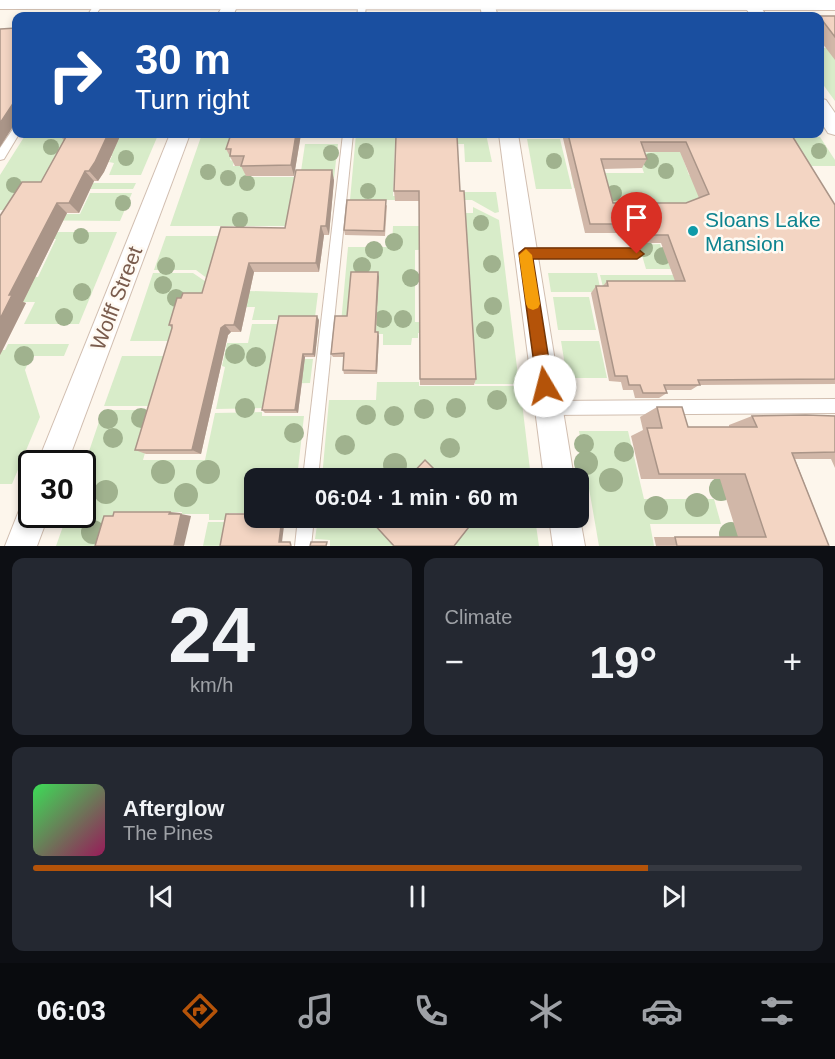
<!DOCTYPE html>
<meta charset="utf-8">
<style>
:root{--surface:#171b24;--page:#242831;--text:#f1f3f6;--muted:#9ea1a6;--line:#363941;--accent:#b45309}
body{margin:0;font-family:Helvetica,sans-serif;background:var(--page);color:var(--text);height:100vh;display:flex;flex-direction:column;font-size:22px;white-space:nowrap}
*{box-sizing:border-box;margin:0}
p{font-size:20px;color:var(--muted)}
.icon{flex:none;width:33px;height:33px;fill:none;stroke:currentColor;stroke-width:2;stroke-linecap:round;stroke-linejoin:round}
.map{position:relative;height:546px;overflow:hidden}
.sheet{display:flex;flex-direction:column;gap:12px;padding:12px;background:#0d0f14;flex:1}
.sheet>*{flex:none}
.top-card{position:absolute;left:12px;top:12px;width:812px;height:126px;border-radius:12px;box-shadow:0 3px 9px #0003;background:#1a4fa0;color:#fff;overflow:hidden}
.speed{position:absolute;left:18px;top:450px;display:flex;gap:12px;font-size:30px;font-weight:700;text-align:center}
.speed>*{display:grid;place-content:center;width:78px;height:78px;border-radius:50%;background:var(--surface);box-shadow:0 3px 9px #0003;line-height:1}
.speed .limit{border:3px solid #111;border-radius:9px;background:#fff;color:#111}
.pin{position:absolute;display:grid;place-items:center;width:51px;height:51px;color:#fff;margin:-62px -26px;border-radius:50% 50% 50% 0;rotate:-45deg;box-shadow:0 0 6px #0007}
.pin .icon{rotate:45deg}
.me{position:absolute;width:66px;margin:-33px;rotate:352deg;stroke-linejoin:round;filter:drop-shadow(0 0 4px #0008)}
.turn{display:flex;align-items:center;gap:21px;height:126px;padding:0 24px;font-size:27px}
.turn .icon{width:78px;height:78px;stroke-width:2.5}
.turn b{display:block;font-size:42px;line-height:51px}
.big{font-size:45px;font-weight:600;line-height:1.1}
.sheet .widget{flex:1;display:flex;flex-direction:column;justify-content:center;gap:9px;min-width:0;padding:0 21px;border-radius:12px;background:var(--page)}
.sheet .dial{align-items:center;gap:0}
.dial b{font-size:78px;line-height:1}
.song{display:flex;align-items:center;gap:18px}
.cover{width:72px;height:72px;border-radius:9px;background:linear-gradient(135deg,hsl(130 70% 55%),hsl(330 70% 35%))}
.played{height:6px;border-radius:3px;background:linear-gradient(90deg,var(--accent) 80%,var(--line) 80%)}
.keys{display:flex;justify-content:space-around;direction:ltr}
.heat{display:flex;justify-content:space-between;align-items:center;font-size:33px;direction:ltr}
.sheet .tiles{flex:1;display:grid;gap:12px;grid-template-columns:1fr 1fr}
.widget:last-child{grid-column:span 2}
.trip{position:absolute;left:244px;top:468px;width:345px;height:60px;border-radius:12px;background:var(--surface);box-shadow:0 3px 9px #0003;font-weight:600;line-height:60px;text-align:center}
.menu{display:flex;height:96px;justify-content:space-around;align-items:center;background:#090b0e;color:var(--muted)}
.menu .icon{width:42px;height:42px}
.menu .on{color:var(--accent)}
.menu b{font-size:27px;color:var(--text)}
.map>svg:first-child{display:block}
.green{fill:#d8ecc9}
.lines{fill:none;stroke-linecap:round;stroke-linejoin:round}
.service-casing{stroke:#d1beb0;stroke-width:2}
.minor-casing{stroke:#d1beb0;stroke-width:2}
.tertiary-casing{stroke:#d1beb0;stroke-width:2}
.service{fill:#fff;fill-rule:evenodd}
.minor{fill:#fff;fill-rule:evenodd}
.tertiary{fill:#fff;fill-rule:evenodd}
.tree{fill:#a0b28e}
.wall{fill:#d1b7a8;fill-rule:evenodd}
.shaded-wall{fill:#aa9588}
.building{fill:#f3d5c3;stroke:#aa9588;stroke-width:1.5;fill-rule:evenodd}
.route{fill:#b45309;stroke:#753606;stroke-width:1.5}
.slow{fill:#f59e0b}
.culture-dot{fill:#0f9aa8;stroke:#fffaf3;stroke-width:2}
.labels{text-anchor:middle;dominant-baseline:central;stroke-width:5;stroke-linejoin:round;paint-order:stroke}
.culture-label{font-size:21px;fill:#0d838f;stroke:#fffaf3;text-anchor:start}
.street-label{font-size:21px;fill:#7a5c4d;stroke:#fffaf3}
</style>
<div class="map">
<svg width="835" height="546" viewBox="0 0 835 546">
<rect width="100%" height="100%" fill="#fdf6ec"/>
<g class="green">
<path d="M819,42L824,48H835V101L819,79Z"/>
<path d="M26,134H75L56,183H136L133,189H32L19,210H0V175Z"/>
<path d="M202,134L236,138L230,160L234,161L233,166H247L245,177H298L290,226H170Z"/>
<path d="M356,134H486L492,162H465L464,144H395L393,196H460V192H496L499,212L495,213L472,200H350Z"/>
<path d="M120,135H158L141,175H109L114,163L109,162L112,156H94Z"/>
<path d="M820,137L835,160V166H796L783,138Z"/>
<path d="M527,139H560L572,189H536Z"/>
<path d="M654,139L706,156H682L689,175H730L756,230L610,214L602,187L574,188L571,173H644L637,153L658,152Z"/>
<path d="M305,144H338L334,178H300Z"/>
<path d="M90,193H132L120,221L0,220V214H80Z"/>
<path d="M473,207L499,220L519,384H475L464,213H473Z"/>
<path d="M393,226H463L464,249L415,250V322L469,323V333H418V338H412L411,345H383V334H340L348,247H392Z"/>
<path d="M59,232H117L79,324H24L35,302H0V277H38L56,239L3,240Z"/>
<path d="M166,236H225L212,282L196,270H154Z"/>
<path d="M660,244L663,254L688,255L707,269H646L639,245Z"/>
<path d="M153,273H193L218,290L318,293L315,317H278L277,320H252L255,307H247V302H240L177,341H130Z"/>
<path d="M548,273H597L601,292H551Z"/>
<path d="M600,275H678L682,288L603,287Z"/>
<path d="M553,297H589L596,330H558Z"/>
<path d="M252,324H280L274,359H313L310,383L267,384L263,408L216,409L225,367L222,366L227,343H248Z"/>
<path d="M561,341H599L607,378H567Z"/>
<path d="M8,344H69L64,356H31L25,370L40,417L12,484H0V350H5Z"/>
<path d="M122,356H223L158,406H104Z"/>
<path d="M377,382H419V386H520L531,478H322L329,400H376Z"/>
<path d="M103,410H157L143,460H205L215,413L262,412V416H304L297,478H255V513H229L228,520H209V514H182V512H126L107,546H56L67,515L82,514L83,469Z"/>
<path d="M579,431H628L644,499H714L721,524H650L654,546H599Z"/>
<path d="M318,518H535L539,546H330V540L315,539Z"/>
<path d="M208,522H226L222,546H203Z"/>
</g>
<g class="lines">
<g class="service-casing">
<g id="service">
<path d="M96,2L103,4L95,16H87Z"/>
<path d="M359,2L366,4L365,16H357Z"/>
<path d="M16,128V134H19L4,159L0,160V148L13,129Z"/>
<path d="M343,134H353L318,478H303Z"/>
<path d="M525,248H637L641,250L643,253L641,256L637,258H525L521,256L519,253L521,250Z"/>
<path d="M835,399V413L548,415L543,413L541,408L543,403L548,401Z"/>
<path d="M298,518H314L311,546H295Z"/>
</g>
</g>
<g class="minor-casing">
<g id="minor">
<path d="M225,1L233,0L238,4L233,16H217Z"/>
<path d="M483,1H493L498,16H482L480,4Z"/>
<path d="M746,1H756L767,16H751L743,4Z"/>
<path d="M819,98L826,100L835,113V135L828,133L819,119Z"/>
<path d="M170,134H190L67,464H37Z"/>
<path d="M499,134H518L574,478H544Z"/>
<path d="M32,499V514H49L37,546H5L22,503Z"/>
<path d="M579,513L585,546H553L549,518H579Z"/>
</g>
</g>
<g class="tertiary-casing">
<path id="tertiary" d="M0,0H835V10L0,9Z"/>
</g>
<use href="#service" class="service"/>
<use href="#minor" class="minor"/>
<use href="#tertiary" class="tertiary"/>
</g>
<g class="tree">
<circle cx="51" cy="147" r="8"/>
<circle cx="366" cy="151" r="8"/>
<circle cx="819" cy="151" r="8"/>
<circle cx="331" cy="153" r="8"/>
<circle cx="126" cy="158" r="8"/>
<circle cx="554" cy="161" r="8"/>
<circle cx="651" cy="161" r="8"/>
<circle cx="666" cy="171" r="8"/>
<circle cx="208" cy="172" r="8"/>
<circle cx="228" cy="178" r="8"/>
<circle cx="247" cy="183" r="8"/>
<circle cx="14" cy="185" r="8"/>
<circle cx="368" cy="191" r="8"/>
<circle cx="614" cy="193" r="8"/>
<circle cx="123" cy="203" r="8"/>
<circle cx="240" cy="220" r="8"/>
<circle cx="481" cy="223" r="8"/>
<circle cx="81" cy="236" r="8"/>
<circle cx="394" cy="242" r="9"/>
<circle cx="644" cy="248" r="9"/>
<circle cx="374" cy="250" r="9"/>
<circle cx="663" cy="256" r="9"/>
<circle cx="492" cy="264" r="9"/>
<circle cx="166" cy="266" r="9"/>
<circle cx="362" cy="266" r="9"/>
<circle cx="411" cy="278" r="9"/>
<circle cx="163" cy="285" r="9"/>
<circle cx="82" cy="292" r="9"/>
<circle cx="176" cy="298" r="9"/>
<circle cx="493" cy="306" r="9"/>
<circle cx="64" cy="317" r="9"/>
<circle cx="383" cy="319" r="9"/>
<circle cx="403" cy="319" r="9"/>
<circle cx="485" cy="330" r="9"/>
<circle cx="235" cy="354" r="10"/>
<circle cx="24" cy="356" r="10"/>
<circle cx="256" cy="357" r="10"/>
<circle cx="497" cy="400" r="10"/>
<circle cx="245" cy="408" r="10"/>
<circle cx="456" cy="408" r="10"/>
<circle cx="424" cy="409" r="10"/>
<circle cx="366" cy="415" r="10"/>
<circle cx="394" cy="416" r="10"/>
<circle cx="141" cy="418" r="10"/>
<circle cx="108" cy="419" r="10"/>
<circle cx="294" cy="433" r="10"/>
<circle cx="113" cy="438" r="10"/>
<circle cx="584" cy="444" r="10"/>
<circle cx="345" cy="445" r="10"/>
<circle cx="450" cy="448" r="10"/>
<circle cx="624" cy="452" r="10"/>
<circle cx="586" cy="463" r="12"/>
<circle cx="395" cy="465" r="12"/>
<circle cx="163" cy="472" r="12"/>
<circle cx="208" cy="472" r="12"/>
<circle cx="611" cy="480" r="12"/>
<circle cx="721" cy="489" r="12"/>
<circle cx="106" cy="492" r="12"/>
<circle cx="186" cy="495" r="12"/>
<circle cx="697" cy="505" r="12"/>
<circle cx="656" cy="508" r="12"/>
<circle cx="93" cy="532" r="12"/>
<circle cx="731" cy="534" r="12"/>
</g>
<g class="wall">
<path d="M819,16H835V60L819,39Z"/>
<path d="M60,134H121L104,172L98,181H94L79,213H67L23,302L26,303L0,355L41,182L64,140L59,135Z"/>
<path d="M301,134L294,176H246L241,166H235L226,149Z"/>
<path d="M562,134H791L835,205V384L699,385L691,390H666L667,393L659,398H635L633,390H623L621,382L609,381L591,293L596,286H603L607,281H675L661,243H635L632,233H585ZM644,152H680L699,198L686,203H613L603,169L642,168L647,159Z"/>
<path d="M334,180L329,235H324L319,272H254L241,332H231L228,335L201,454H146L135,450L172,328L169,325L181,298L202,293L285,228Z"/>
<path d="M394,191H460L476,379L474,385H420L419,201H395Z"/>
<path d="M387,205L385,236L345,235L344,230Z"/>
<path d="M379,277L376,332L379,336L377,374H344L343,370L344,357H333L331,354L347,316Z"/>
<path d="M319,320L315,357H305L298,413H265L262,410Z"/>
<path d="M657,407L688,427H729V425L752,416H835V468L831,459H795L829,546H656L654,537H738L720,479H641L631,436L643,430L640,417Z"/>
</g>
<g class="shaded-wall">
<path d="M16,99V122L0,147V123Z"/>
<path d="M108,134H121L104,172L98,181L89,171Z"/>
<path d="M296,134H301L294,176L291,165Z"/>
<path d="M332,170L334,180L329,235L326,226Z"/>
<path d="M85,171L94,181L79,213L69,203Z"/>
<path d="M57,203L67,213L23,302L26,303L0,355V319L9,295Z"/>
<path d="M321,226L324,235L319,272L316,263Z"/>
<path d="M249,263L254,272L241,332L234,325Z"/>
<path d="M378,272L379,277L375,336V332Z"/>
<path d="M317,316L319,320L315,357L313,354Z"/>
<path d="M225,325L231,332L228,335L201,454L192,450L221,328Z"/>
<path d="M378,332L379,336L377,374L376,371Z"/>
<path d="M303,354L305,357L298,413L295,410Z"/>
<path d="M170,512L180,513V516L169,514Z"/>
<path d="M181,514L191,516L184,546H174Z"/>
<path d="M282,518H285L282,542H279Z"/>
</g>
<g class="building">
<path d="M318,14H344L343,16H317Z"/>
<path d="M819,16H835V37Z"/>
<path d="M16,28V99L0,123V29Z"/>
<path d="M60,134H108L95,162L89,171H85L69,203H57L9,295H12L0,319V216L22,182H41L67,135H59Z"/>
<path d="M231,134H296L291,165L241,166L244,156H230L231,149H226Z"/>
<path d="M568,134H791L835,205V379L698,380L700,385H664L667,393H643L640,385H629L627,376H615L596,286H608L607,281H685L668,235H641L638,224H590ZM641,142H686L709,194L686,203H613L601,159H647Z"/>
<path d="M396,136H457L460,191H464L476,379H420L419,191H394Z"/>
<path d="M296,170H332L326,226H321L316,263H249L234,325H225L221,328L192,450H135L172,328V325H169L177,298H181L183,293H202L221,227L285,228Z"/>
<path d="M347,200H386L384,231L344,230Z"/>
<path d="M351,272H378L375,332H378L376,371L343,370L344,353L331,354L335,316H347Z"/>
<path d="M279,316H317L313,354H303L295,410H262Z"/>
<path d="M657,407H682L688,427H757L752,416L806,415L835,416V452L792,453L829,546H677L675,537H766L745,474H659L647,428H662Z"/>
<path d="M425,460L443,478H408Z"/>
<path d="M114,512H170L169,514H181L174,546H95L104,516H113Z"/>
<path d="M226,514H255V518H282L279,542H290L291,546H220Z"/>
<path d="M374,518H476L454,546H394L371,521Z"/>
<path d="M311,542H327L326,546H310Z"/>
</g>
<path class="route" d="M525,248H637L644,254L637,259H533L553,386L551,391L545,393L540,391L537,386L519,253Z"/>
<path class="slow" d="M526,249L532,255L540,304L538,308L533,310L528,308L526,304L519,255Z"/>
<circle class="culture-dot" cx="693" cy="231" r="6"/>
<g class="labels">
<g class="culture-label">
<text x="705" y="219">Sloans Lake<tspan x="705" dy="24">Mansion</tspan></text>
</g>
<g class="street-label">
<text transform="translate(116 298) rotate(-69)">Wolff Street</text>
</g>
</g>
</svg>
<div class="speed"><div class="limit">30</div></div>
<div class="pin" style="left:637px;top:254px;background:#d93025"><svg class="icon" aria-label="arrive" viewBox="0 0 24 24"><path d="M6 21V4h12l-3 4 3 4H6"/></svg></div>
<svg class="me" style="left:545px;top:386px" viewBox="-20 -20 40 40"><circle r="19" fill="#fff"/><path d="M0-13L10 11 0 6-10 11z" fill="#b45309"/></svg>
<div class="trip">06:04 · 1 min · 60 m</div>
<div class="top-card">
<div class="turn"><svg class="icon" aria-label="right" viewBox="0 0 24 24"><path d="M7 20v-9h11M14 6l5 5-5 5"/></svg><div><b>30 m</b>Turn right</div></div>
</div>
</div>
<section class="sheet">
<div class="tiles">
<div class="widget dial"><b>24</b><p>km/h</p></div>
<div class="widget"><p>Climate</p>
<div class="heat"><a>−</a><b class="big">19°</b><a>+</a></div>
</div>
<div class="widget">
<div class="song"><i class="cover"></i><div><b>Afterglow</b><p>The Pines</p></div></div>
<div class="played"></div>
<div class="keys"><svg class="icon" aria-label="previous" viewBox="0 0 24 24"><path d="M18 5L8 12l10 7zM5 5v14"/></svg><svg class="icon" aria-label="pause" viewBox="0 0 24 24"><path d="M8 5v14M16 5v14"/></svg><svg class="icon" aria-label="next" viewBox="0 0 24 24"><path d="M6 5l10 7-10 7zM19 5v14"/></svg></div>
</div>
</div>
</section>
<nav class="menu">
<b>06:03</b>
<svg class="icon on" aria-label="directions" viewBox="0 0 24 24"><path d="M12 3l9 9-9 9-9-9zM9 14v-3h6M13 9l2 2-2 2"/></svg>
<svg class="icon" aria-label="music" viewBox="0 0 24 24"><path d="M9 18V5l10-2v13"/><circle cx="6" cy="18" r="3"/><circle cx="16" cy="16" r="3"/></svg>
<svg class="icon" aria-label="phone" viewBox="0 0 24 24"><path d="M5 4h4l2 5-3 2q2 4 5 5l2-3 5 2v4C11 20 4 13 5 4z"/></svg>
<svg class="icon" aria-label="climate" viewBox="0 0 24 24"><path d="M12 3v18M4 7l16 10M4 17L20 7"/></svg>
<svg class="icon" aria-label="car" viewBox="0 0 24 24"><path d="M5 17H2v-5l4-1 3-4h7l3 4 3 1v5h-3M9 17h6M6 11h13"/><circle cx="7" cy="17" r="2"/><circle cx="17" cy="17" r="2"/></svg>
<svg class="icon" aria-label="filters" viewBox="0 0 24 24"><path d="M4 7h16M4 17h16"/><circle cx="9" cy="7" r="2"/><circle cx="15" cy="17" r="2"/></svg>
</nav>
